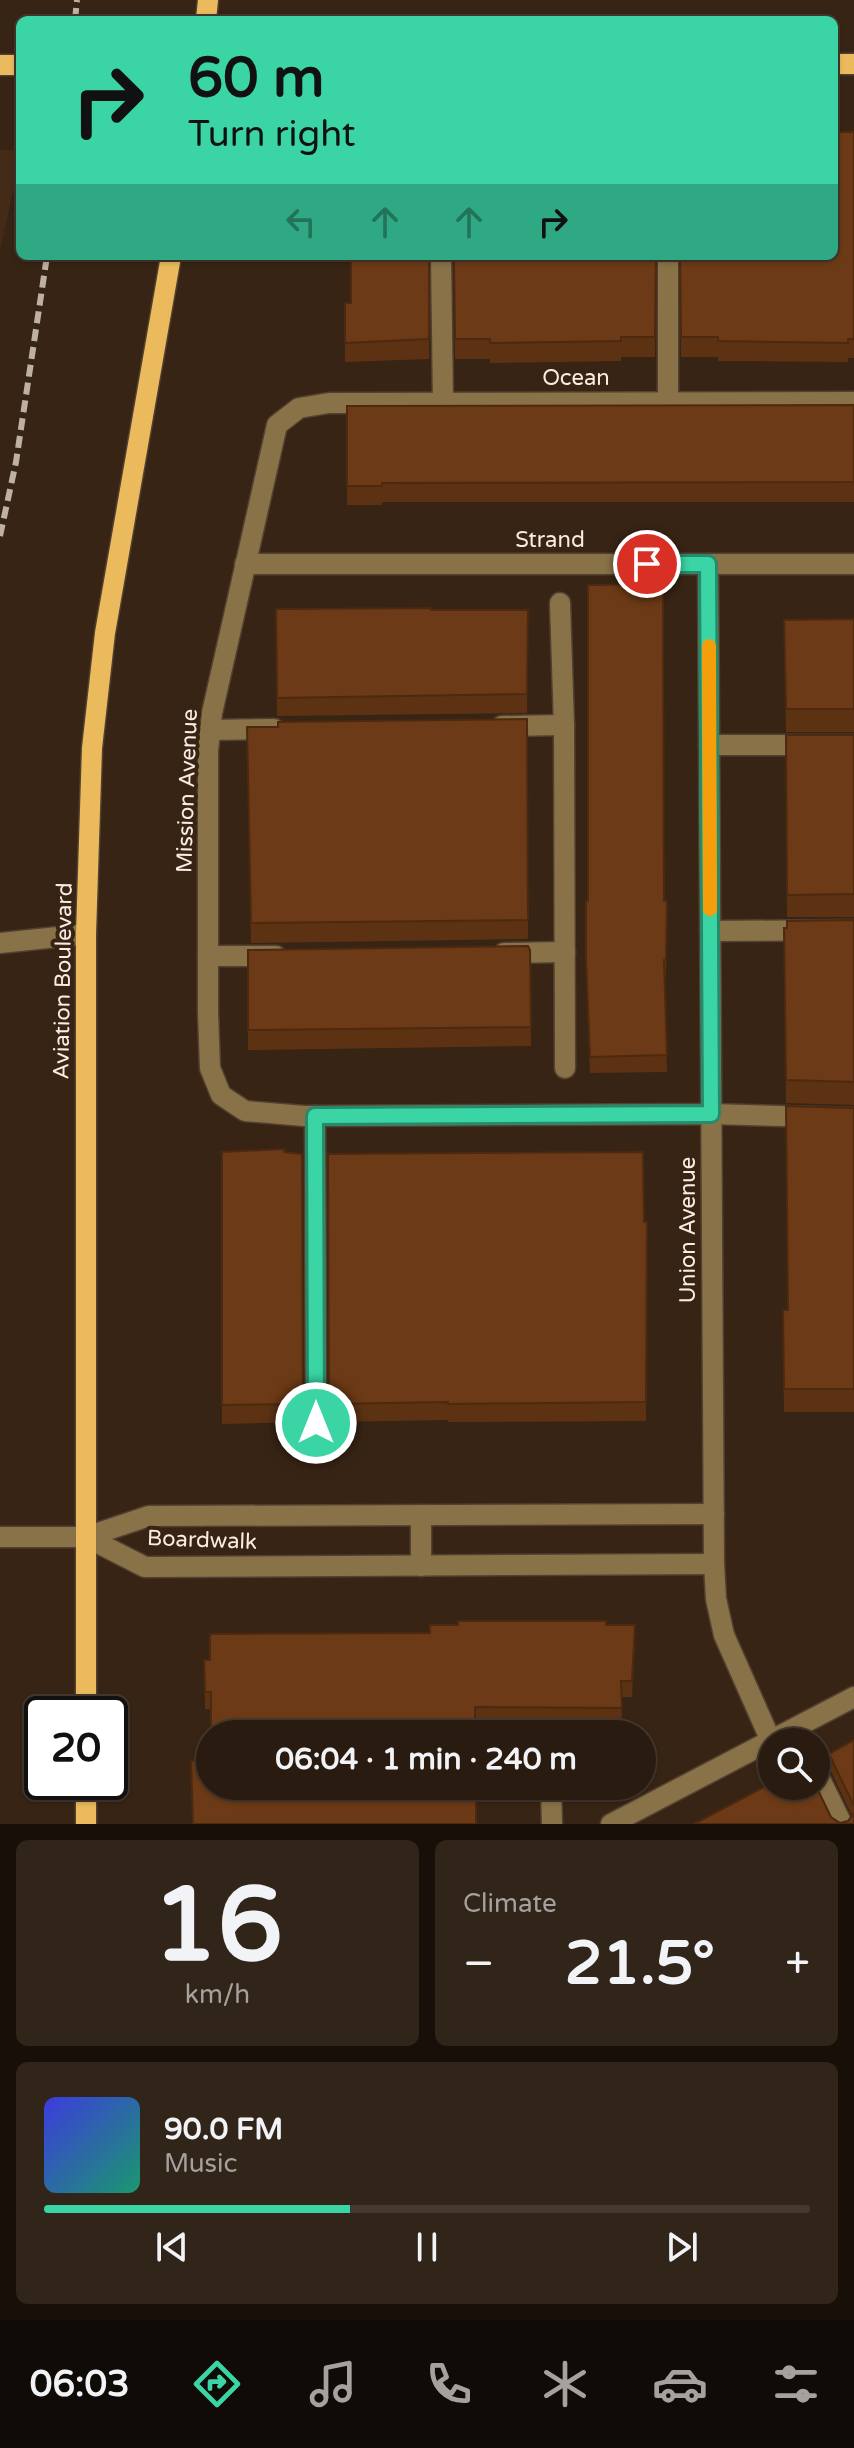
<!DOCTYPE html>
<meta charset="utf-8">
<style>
:root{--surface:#291b0f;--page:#312418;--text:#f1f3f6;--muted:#a5a19e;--line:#45392f;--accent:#3ad4a5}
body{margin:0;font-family:"Varela Round",sans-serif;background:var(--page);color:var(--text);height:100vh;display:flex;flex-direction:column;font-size:30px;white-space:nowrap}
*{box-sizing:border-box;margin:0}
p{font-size:26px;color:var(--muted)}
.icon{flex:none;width:44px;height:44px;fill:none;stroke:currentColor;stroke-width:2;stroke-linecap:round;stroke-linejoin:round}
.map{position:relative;height:1824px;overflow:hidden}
.side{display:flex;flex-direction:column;gap:16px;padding:16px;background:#170f08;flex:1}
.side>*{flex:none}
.banner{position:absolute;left:16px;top:16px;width:822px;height:244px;border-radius:12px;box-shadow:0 2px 6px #0004,0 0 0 2px var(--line);background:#3ad4a5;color:#111;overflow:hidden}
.controls{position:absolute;left:758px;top:1728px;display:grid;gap:16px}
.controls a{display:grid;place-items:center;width:72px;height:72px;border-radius:50%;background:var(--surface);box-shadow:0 2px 6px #0004,0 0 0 2px var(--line);font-size:40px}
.speed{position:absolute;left:24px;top:1696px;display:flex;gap:16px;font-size:40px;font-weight:700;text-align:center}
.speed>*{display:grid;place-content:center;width:104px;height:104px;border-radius:50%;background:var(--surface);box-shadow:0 2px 6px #0004,0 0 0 2px var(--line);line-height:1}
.speed .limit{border:4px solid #111;border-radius:12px;background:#fff;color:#111}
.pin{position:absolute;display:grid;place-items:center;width:68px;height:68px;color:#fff;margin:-34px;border:4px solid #fff;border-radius:50%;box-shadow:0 2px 8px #0007}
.me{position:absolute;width:88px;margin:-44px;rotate:0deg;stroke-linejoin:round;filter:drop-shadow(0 0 6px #0008)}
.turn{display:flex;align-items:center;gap:28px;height:168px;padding:0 40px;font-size:36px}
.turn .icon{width:104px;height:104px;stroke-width:2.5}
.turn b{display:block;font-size:56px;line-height:68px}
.lanes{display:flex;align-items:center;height:76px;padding:0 40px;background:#0003;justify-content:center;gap:40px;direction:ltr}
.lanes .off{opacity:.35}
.big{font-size:60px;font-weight:800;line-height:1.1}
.side .widget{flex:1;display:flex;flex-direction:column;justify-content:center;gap:12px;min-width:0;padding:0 28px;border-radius:12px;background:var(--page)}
.side .dial{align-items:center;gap:0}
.dial b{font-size:104px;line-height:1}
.song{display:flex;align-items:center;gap:24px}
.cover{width:96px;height:96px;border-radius:12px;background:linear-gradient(135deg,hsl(240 70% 55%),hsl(160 70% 35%))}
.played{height:8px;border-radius:4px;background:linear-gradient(90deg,var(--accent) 40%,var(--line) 40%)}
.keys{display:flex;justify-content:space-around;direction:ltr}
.heat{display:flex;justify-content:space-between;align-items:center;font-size:44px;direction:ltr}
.side .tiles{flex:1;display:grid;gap:16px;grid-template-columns:1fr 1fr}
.widget:last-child{grid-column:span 2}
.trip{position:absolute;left:196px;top:1720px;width:460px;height:80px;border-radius:40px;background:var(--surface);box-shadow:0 2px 6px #0004,0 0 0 2px var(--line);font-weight:800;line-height:80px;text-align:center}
.tab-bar{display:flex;height:128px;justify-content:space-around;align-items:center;background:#100b06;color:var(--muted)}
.tab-bar .icon{width:56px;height:56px}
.tab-bar .active{color:var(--accent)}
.tab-bar b{font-size:36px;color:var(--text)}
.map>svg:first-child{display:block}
.built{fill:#442b17}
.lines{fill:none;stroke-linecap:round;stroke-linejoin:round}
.minor-casing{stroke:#524031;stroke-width:23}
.major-casing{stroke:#524031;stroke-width:23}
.minor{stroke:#897248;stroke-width:20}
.major{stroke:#ebba5d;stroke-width:20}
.rail{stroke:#bfb0a4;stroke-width:6;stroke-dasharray:12 6;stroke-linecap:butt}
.wall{fill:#5d3213}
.building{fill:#6c3a16;stroke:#4c290f;stroke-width:2}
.route-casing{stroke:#268a6b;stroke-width:20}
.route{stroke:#3ad4a5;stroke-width:14}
.slow{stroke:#f59e0b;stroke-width:14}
.labels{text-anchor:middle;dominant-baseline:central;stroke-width:8;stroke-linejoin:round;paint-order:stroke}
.street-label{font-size:22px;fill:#faece2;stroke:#372414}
</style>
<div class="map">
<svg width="854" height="1824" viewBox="0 0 854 1824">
<rect width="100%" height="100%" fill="#372414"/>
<path class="built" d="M0,150H20V161L0,250Z"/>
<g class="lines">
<g class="minor-casing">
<g id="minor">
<path d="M441,256L443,402"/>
<path d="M668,402V256"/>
<path d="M854,402L329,403L299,408L277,425L212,713L208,751V1012L210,1068L221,1095L245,1111L304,1116L711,1114L854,1118"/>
<path d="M245,564H854"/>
<path d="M708,564L714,1564L716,1599L724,1635L771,1741"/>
<path d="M560,603L564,725L565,1068"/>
<path d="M502,726L564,725"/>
<path d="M210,730L274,729"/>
<path d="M709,745H854"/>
<path d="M710,931L854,930"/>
<path d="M0,943L86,934"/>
<path d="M504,953L565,952"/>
<path d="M208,956H276"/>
<path d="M315,1116L316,1423"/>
<path d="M421,1515V1566"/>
<path d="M0,1537H86L149,1516L714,1514"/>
<path d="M86,1537L145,1567L714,1564"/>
<path d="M816,1771L842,1824"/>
<path d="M551,1786L552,1824"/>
<path d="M611,1824L854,1697"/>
</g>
</g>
<g class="major-casing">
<g id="major">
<path d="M206,20L208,0"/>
<path d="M834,64H854"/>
<path d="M0,65H20"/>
<path d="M86,1714V934L92,748L105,633L171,256"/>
<path d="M86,1782V1824"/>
</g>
</g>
<use href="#minor" class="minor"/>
<use href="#major" class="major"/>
<g class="rail">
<path d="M75,20L77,0"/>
<path d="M0,536L16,462L47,256"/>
</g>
</g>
<g class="wall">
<path d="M854,132V358H848V362L718,361V357H681L680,256H834Z"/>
<path d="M429,256V359L345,362V303H351Z"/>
<path d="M454,256H656L655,357H621V361L490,363V359H455Z"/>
<path d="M854,405V502H382V505H347V406Z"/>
<path d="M276,609L528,610L527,713L277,716Z"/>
<path d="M854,619V732H786L784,620Z"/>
<path d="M527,719L528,939L251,943L247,727Z"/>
<path d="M786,735H854V917H787Z"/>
<path d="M586,901H667L666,976H664L667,1072L590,1073L586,976Z"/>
<path d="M854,920V1105L786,1103L784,928Z"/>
<path d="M248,950H530L531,1046L248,1050Z"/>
<path d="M854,1108V1412H784L783,1310H788Z"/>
<path d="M222,1152H284L302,1154L303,1422L222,1424Z"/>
<path d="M328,1154L647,1222L646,1421L448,1422V1420L329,1422Z"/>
<path d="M606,1625L635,1641L632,1697H621L622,1724L475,1723L205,1709L204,1660L430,1633Z"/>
<path d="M854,1740V1824H694L831,1817L840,1823L848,1821L852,1816L829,1767V1754Z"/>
</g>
<g class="building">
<path d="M835,132H854V339H848V343L718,341V337H681L680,256H834Z"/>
<path d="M351,256H429V339L345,343V303H351Z"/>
<path d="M454,256H656L655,337H621V341L490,343V339H455Z"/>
<path d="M854,405V482L382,483V486H347V406Z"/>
<path d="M663,584L664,901H667L666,960H664L667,1055L590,1057L586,960V901H588V585Z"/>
<path d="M431,608V610H528L527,694L277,698L276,609Z"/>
<path d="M854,619V709H786L784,620Z"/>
<path d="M527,719L528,920L251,923L247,727H278V722Z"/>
<path d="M786,735H854V894L787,895Z"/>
<path d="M854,920V1082L786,1080L784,928H787V921Z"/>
<path d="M528,946L530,950L531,1027L248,1030V950Z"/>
<path d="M786,1106L854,1108V1389H784L783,1310H788Z"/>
<path d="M284,1149V1152L302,1154L303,1404L222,1405V1152Z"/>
<path d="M643,1152L644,1222H647L646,1402L448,1404V1402L329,1404L328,1154Z"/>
<path d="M458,1621H606V1625H635L632,1681H621L622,1708L475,1707V1734H211V1692H205L204,1660H210V1634L430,1633V1625H458Z"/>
<path d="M854,1740V1806L829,1754Z"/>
<path d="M210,1760V1786H476V1824H193L191,1761Z"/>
<path d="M772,1783V1786H816L831,1817L840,1823L848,1821L854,1813V1824H694Z"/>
</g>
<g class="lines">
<g class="route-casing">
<path id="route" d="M316,1423L315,1116L711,1114L708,564H647"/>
</g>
<use href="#route" class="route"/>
<path class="slow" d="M709,646L710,909"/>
</g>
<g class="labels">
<g class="street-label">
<text x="576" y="378">Ocean</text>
<text x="550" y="540">Strand</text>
<text transform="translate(187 791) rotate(-88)">Mission Avenue</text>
<text transform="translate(63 981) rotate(-89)">Aviation Boulevard</text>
<text transform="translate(688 1230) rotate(-90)">Union Avenue</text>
<text transform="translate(202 1540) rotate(2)">Boardwalk</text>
</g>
</g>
</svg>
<div class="controls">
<a><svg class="icon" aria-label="search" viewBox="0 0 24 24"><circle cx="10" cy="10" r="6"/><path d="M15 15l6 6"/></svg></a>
</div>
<div class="speed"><div class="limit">20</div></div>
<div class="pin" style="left:647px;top:564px;background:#d93025"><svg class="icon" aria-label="arrive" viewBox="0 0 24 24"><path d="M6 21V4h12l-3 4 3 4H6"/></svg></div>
<svg class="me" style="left:316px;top:1423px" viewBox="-20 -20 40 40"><circle r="17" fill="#3ad4a5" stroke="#fff" stroke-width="3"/><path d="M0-11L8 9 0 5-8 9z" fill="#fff"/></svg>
<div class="trip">06:04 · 1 min · 240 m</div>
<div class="banner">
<div class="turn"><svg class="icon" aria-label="right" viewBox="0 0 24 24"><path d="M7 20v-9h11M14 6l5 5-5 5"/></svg><div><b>60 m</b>Turn right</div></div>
<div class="lanes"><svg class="icon off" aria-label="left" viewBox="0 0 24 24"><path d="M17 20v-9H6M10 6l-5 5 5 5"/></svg><svg class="icon off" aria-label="ahead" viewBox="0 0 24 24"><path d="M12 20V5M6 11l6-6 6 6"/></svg><svg class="icon off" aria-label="ahead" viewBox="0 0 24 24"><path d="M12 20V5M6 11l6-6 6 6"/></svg><svg class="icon" aria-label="right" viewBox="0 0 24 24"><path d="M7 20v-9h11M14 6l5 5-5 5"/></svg></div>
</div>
</div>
<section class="side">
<div class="tiles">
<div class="widget dial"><b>16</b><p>km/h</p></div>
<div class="widget"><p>Climate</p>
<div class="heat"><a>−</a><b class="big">21.5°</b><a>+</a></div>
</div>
<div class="widget">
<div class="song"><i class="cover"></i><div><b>90.0 FM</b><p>Music</p></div></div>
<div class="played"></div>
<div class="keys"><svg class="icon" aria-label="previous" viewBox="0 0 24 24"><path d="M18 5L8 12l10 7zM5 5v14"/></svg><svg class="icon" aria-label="pause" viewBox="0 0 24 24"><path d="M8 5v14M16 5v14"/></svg><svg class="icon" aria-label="next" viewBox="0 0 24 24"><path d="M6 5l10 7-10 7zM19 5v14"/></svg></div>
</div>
</div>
</section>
<nav class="tab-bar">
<b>06:03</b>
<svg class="icon active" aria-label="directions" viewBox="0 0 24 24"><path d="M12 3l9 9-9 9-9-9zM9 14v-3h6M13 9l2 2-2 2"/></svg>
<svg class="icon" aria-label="music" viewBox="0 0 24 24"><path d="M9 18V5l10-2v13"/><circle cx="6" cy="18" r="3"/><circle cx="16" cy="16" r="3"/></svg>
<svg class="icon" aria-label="phone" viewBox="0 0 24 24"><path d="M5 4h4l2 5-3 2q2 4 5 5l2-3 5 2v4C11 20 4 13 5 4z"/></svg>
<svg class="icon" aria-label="climate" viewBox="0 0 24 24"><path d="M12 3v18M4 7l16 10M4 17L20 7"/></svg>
<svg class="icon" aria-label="car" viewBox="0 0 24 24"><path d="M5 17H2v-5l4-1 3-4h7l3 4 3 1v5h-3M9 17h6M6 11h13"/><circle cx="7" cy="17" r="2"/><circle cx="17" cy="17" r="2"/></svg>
<svg class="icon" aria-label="filters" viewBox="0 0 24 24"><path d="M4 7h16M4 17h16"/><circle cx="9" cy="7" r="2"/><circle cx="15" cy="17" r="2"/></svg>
</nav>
